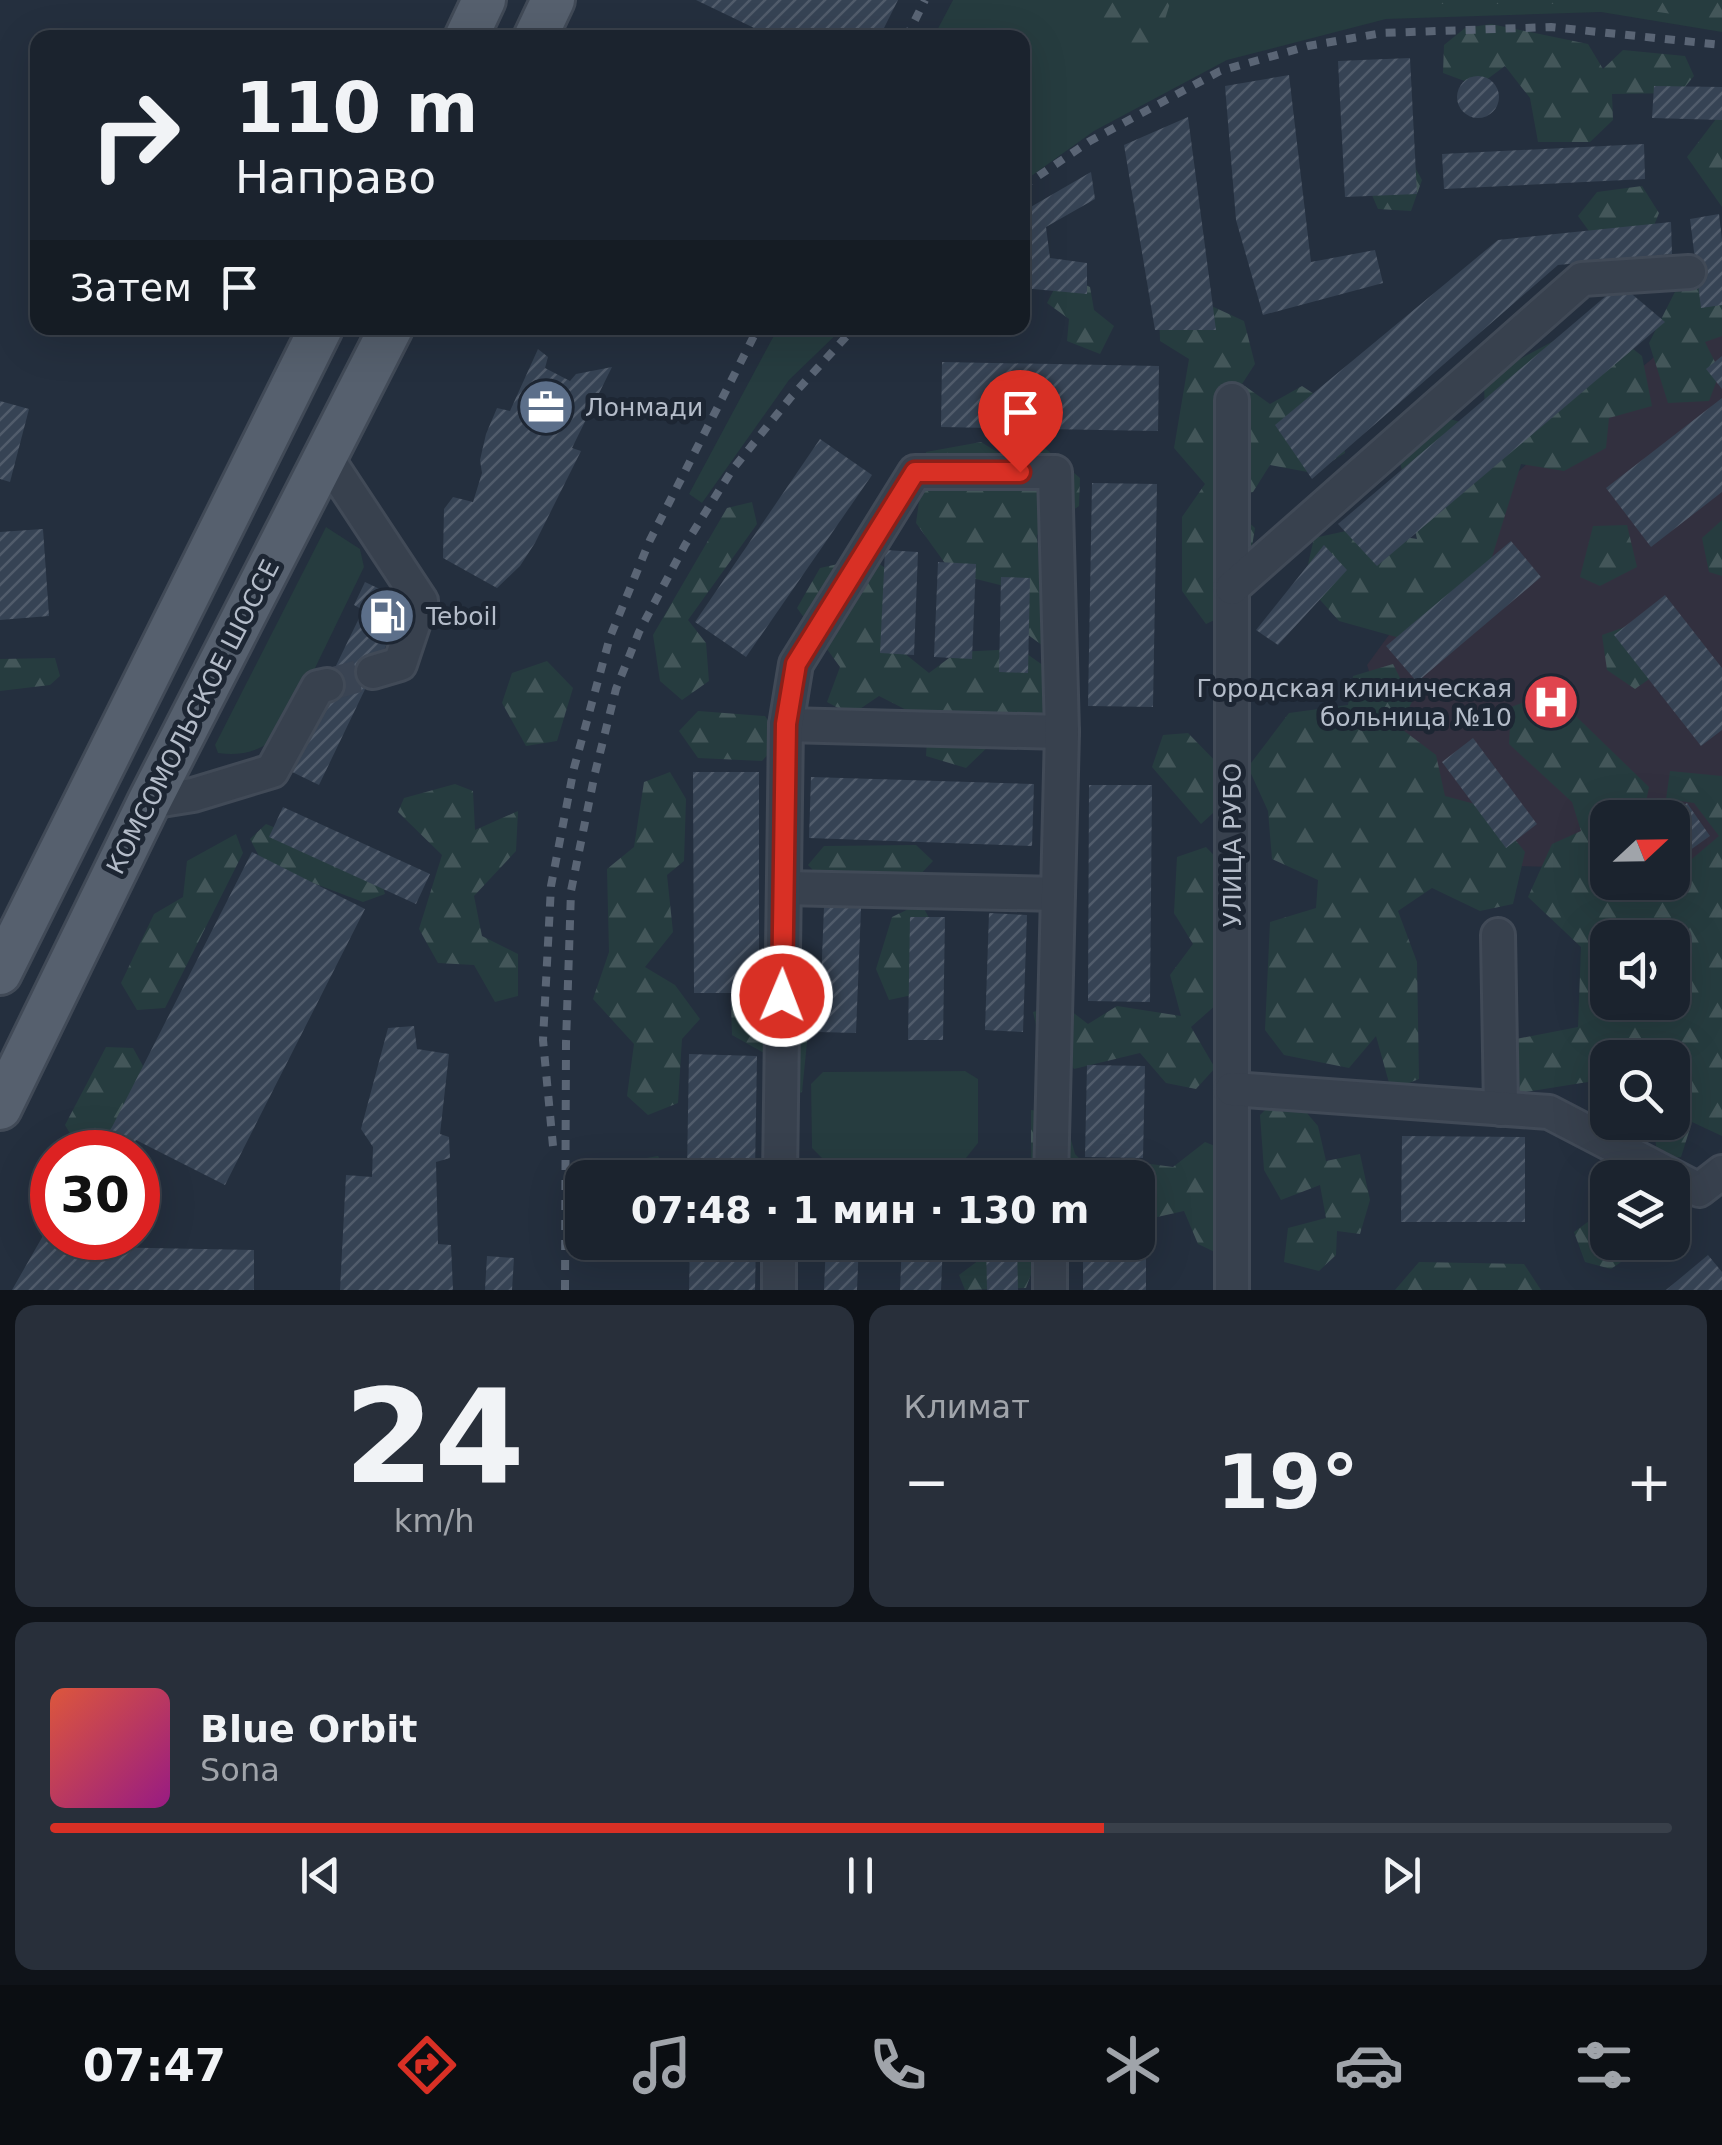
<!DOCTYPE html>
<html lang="ru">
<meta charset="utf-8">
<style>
:root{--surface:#1b232e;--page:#282f3a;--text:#f1f3f6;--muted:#a0a4aa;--line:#39404a;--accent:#d93025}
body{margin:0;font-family:"DejaVu Sans",sans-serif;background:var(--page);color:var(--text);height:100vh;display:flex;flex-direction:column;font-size:38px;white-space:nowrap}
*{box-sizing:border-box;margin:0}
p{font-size:32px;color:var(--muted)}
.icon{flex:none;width:55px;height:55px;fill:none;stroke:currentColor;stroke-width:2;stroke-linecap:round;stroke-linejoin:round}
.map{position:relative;height:1290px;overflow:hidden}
.details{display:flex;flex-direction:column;gap:15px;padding:15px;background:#0f1319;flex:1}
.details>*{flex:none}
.guide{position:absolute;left:30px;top:30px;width:1000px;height:305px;border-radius:20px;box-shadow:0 10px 40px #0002,0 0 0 2px var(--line);background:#1b232e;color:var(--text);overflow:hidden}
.needle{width:65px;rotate:68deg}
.tools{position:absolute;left:1590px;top:800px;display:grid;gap:20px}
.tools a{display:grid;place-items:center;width:100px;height:100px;border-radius:20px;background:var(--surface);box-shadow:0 10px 40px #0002,0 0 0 2px var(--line);font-size:50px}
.speed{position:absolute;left:30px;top:1130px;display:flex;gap:20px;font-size:50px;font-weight:700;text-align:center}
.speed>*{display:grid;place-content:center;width:130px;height:130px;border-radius:50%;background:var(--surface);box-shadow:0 10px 40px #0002,0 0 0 2px var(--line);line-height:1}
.speed .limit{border:15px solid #d22;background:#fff;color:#111}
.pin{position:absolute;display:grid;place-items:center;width:85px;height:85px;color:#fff;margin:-102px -42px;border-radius:50% 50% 50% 0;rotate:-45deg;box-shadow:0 0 10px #0007}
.pin .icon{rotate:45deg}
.me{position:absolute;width:110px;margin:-55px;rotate:1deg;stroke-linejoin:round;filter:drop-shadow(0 0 8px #0008)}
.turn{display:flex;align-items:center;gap:35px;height:210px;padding:0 40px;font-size:45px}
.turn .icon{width:130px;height:130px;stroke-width:2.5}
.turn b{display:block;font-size:70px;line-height:85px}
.then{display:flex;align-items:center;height:95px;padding:0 40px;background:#0003;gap:20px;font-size:38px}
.big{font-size:75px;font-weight:600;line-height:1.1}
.details .widget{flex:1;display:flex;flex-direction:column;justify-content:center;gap:15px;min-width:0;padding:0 35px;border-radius:20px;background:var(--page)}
.details .dial{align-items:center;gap:0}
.dial b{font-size:130px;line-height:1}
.song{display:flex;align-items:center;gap:30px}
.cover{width:120px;height:120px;border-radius:15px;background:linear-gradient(135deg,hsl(10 70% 55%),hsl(310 70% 35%))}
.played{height:10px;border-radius:5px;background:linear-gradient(90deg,var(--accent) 65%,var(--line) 65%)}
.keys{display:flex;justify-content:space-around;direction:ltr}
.heat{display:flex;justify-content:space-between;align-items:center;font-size:55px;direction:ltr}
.details .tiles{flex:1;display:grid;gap:15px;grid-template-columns:1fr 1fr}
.widget:last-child{grid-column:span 2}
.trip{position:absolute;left:565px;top:1160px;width:590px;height:100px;border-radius:20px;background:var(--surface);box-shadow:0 10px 40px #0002,0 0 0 2px var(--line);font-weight:600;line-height:100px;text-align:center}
.tab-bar{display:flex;height:160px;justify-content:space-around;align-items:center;background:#0b0e12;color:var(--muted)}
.tab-bar .icon{width:70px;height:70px}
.tab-bar .current{color:var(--accent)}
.tab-bar b{font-size:45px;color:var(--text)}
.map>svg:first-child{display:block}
.medical{fill:#32303f;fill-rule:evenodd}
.green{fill:#263c3f}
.forest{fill:url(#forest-firs);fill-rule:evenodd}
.building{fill:url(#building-hatch)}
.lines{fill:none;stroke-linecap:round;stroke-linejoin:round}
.minor-tunnel{stroke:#3a4453;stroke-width:32;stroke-dasharray:32 16;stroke-linecap:butt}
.minor-casing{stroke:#414a57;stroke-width:38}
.major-casing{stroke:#414a57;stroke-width:48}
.minor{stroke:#38414e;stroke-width:32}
.major{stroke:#56606e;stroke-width:42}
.rail{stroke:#5a6575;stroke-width:8;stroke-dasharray:10 10;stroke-linecap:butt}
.route-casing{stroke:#8d1f18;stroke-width:25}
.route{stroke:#d93025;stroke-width:18}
.labels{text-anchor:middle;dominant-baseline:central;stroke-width:10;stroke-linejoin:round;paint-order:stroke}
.poi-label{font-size:25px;fill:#b4bcc9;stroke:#1d2633;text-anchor:start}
.street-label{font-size:25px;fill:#b4bcc9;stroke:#1d2633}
</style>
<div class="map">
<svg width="1722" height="1290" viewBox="0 0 1722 1290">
<defs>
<pattern id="forest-firs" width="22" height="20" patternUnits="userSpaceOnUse" patternTransform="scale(2.5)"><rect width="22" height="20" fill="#263c3f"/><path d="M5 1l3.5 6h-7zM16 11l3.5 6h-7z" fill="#435659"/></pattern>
<pattern id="building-hatch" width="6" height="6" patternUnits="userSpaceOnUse" patternTransform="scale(2.5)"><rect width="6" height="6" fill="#364354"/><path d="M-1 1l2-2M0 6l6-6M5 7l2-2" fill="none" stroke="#515c6b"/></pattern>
</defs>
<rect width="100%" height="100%" fill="#242f3e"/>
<path class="medical" d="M1722,321V1032L1672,938L1649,937L1596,868L1434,864L1367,665L1418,595L1406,566L1685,331ZM1608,818H1672V882H1608Z"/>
<g class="green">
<path d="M953,0H1722V32L1601,12L1386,19L1227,60L1094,131L1023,182L1022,38H933Z"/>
<path d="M778,328H843L789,380L702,503L689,494Z"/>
<path d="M326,527L360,549L364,567L286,728C267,748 247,757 218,753L215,745Z"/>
<path d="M965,1071L978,1079V1143L966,1158L823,1159L812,1148L811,1084L823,1072Z"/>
</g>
<g class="forest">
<path d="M1099,0H1171L1160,35L1138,57L1105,32Z"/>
<path d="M1407,0H1598L1586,4H1407Z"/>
<path d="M1634,0H1722V21L1644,10Z"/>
<path d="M1491,24L1588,44L1603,69L1623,50L1685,56L1694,76L1680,93L1612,94L1613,120L1590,142H1538L1530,98L1505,66L1478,86L1443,73L1444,45L1465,28Z"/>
<path d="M1719,115H1722V207L1687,157Z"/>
<path d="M1406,151L1422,180L1411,211L1378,209L1362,172Z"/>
<path d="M1642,186L1659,213L1649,238H1594L1578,216L1597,192Z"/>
<path d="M1722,266V336L1705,342L1720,372L1709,401L1668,403L1649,343L1681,280Z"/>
<path d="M1062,274L1090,287L1094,310L1114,326L1100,354L1067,341L1069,319L1047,303Z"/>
<path d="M1192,297L1244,321L1255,364L1242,384L1270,404L1302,386L1340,411L1345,453L1313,473L1270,465L1253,492L1224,500L1255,528L1242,607L1206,624L1182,591V517L1205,484L1174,448L1189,359L1160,341L1159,309Z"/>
<path d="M1595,319L1642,356L1652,406L1609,418L1606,448L1564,471L1521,464L1487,573L1407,640L1339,621L1304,582L1314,538L1355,529L1417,539L1400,462L1450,419L1485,429L1484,378Z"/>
<path d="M981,442L1010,460L1040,444L1080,478L1079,506L1037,535L1039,562L1075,575L1076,618L1043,646L1007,619L1004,586L952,573L916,523L926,452Z"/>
<path d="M752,502L757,524L688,620L706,643L709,681L682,700L660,681L653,635L727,508Z"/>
<path d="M1722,520V576L1709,572L1702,538Z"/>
<path d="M1627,525L1637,567L1600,586L1580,577L1593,526Z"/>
<path d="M870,557L903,581L899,649L929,673L957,652L1020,649L1054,673L1044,692L1050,716L996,739L966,768L926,756L928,721L879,696L851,715L827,702L840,667L797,608L820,568Z"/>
<path d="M1639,622L1662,670L1635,689L1607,670L1602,635Z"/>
<path d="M55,658L60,676L50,685L0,691V659Z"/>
<path d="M547,661L573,688L557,741L526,746L502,703L512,673Z"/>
<path d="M1393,664L1412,702L1399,727L1436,755L1445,796L1490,808L1525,852L1513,904L1480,911L1432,888L1398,911L1417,962L1419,1079L1391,1090L1376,1036L1349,1068L1284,1055L1265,1030L1270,922L1316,908L1318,880L1272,859L1268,811L1248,767L1289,713L1348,705L1353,676Z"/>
<path d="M1551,692L1649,787L1643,817L1608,818L1607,849L1606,850L1608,882L1629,883L1643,900L1664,883L1672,882L1673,875L1719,836L1694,803L1666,799L1670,771L1722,776V1136L1692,1122L1681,1157L1658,1160L1653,1123L1672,1122L1673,1090L1688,1081L1668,1049L1623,1048L1615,1057L1608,1058L1607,1066L1594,1081L1507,1095L1482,1066L1516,1039L1578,1027L1581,947L1528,897L1552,844L1581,831L1572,802L1509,744L1511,707ZM1608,938H1672V1002H1608Z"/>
<path d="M698,711L765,716L781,740L762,761L698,758L679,731Z"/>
<path d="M1188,733L1223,769L1224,803L1201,824L1152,767L1163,735Z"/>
<path d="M670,772L686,799L684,861L667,875L673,932L645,967L675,985L700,1019L682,1039L678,1103L648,1115L627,1096L634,1044L593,999L609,952L607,869L634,847L644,782Z"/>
<path d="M455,784L473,791L475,830L518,811L516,851L474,896L482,936L518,954V996L495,1002L474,965L438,963L419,929L442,855L398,812L404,798Z"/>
<path d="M266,824L378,869L385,894L363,902L263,864L250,839Z"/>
<path d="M236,834L243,853L165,1008L137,1010L121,983L154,914L183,897L187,861Z"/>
<path d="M916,845L933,861L915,880H823L808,865L824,846Z"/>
<path d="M1206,847L1226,868L1230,909L1215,930L1226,959V996L1191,1027L1215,1068L1196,1089L1166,1083L1140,1053L1074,1069L1063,1052L1043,1055L1033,1012L1062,1004L1088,1024L1117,1006L1181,1016L1170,975L1193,944L1174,913L1177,857Z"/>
<path d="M921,903L938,935L917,994L889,1000L876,969L892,917Z"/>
<path d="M769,977L790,1013L808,1032L802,1092L777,1104L763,1092L764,1053L732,1035L731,1004Z"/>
<path d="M106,1047L133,1048L147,1073L127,1123L142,1155L138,1162V1152H81L65,1125Z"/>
<path d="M1286,1089L1318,1126L1326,1161L1360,1154L1370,1200L1360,1234L1337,1231L1336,1255L1319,1271L1284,1262L1288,1228L1326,1218L1320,1185L1281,1200L1264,1170L1260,1115Z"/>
<path d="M1031,1110L1064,1115L1075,1154L1097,1177H1054L1055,1173L1031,1162Z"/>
<path d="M1205,1142L1230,1152L1223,1256L1198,1244L1184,1211L1144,1220L1138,1218V1178H1105L1128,1161L1173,1167Z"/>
<path d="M658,1156L670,1177H614L618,1163Z"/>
<path d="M975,1160L981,1168L969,1177H903L898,1171L908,1163Z"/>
<path d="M1607,1208L1608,1242L1648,1243L1611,1269L1585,1262L1574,1232Z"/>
<path d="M995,1243H1035L1040,1250L1026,1288L965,1290L959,1275L995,1248Z"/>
<path d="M1419,1262L1524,1264L1541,1290H1395Z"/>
</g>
<g class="building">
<path d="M696,0H898L879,38H775Z"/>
<path d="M1410,58L1417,194L1345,197L1338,61Z"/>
<path d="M1289,75L1311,262L1375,250L1383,283L1263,315L1236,220L1225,86Z"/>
<circle cx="1478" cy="97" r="21"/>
<path d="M1654,86L1722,87V120L1652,118Z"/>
<path d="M1188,117L1216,330H1155L1124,145Z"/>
<path d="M1644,144L1645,179L1444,189L1442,154Z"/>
<path d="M1091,172L1095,199L1046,227L1050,258L1087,263V294L1022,288V212Z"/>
<path d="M1719,214L1722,240V305L1701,308L1690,219Z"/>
<path d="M1671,222L1672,254L1558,265L1312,479L1275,425L1498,240Z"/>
<path d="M1620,284L1665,322L1377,566L1338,524Z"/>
<path d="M538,349L548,357L545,368L570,381L576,374L612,367L572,448L581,451L535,543L520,566L497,588L443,558L444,509L453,497L473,502L482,473L480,460L486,434L497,408L510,411Z"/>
<path d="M1722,356V389L1706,369Z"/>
<path d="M942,362L1159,366L1158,431L941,427Z"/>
<path d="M1722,398V492L1651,547L1606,488Z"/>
<path d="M0,401L29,409L10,482L0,479Z"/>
<path d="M820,439L872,475L746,657L695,622Z"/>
<path d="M1092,483L1157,484L1153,707L1088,706Z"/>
<path d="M43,529L49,616L0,620V532Z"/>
<path d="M1511,541L1541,577L1417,682L1386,646Z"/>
<path d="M1324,545L1347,570L1278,645L1256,630Z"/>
<path d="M885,550L918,552L914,655L880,653Z"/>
<path d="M938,562L976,564L972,659L934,657Z"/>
<path d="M1001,577L1030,578L1028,673L999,672Z"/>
<path d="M365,582L407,602L319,785L286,769L363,610L354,605Z"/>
<path d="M1665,595L1722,668V730L1701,746L1614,635Z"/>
<path d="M1473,738L1537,824L1506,848L1442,762Z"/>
<path d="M693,772H759V993H694Z"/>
<path d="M811,777L1034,784L1032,846L809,838Z"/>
<path d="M1089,785H1152L1150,1002L1088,1001Z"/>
<path d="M1687,803L1710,836L1672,863V818H1666Z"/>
<path d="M283,807L430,874L416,904L269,837Z"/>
<path d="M252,852L365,909L225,1185L136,1140L129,1152H95L112,1127Z"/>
<path d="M824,907L861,908L856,1033L819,1032Z"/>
<path d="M989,913L1027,915L1023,1032L985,1030Z"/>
<path d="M910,917H945L943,1040H908Z"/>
<path d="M414,1026L417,1049L449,1054L440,1134L449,1137L450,1158L436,1162L438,1244L451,1245L453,1290H340L346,1175L372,1177L373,1147L361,1129L388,1028Z"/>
<path d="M689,1054L757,1056L755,1172L687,1170Z"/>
<path d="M1087,1065L1145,1066L1143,1158L1085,1157Z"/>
<path d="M1402,1136L1525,1137V1222H1401Z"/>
<path d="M52,1220V1238H93L100,1247L254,1250V1290H12Z"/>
<path d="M1138,1233H1146V1290H1083V1242H1138Z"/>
<path d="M690,1242H756L755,1290H689Z"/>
<path d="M826,1242H859L857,1290H824Z"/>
<path d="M902,1242H943L941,1290H900Z"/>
<path d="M986,1242H1017L1018,1290H987Z"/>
<path d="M1708,1255L1722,1272V1290H1666Z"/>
<path d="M487,1256L514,1258L512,1290H485Z"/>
</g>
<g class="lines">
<path class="minor-tunnel" d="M327,685L373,672"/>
<g class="minor-casing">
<g id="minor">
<path d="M1232,400V1290"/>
<path d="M326,457L421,601L400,664L373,672"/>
<path d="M1232,588L1582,279L1689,272"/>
<path d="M786,725L1062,732"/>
<path d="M149,802L193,795L272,771L318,687L327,685"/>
<path d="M784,888L1058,894"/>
<path d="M1498,935L1501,1109"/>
<path d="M1232,1089L1549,1112L1699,1190L1722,1172"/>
<path d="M780,1178L786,725L796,664L915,472H1055L1062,732L1051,1178"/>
<path d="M779,1290V1242"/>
<path d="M1050,1290V1242"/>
</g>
</g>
<g class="major-casing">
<g id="major">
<path d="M466,38L484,0"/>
<path d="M535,38L553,0"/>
<path d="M0,973L321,328"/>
<path d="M0,1108L149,802L391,328"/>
</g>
</g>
<use href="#minor" class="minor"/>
<use href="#major" class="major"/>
<g class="rail">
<path d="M906,38L925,0"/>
<path d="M1022,187L1090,141L1220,71L1308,46L1382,33L1551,27L1722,45"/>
<path d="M553,1146L543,1040L551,886L574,768L610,637L650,540L758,328"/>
<path d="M565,1290L566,1043L571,891L595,773L616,689L639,632L685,545L732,470L791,397L854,328"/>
</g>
</g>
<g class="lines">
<g class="route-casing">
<path id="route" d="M782,996L786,724L796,664L915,472H1020"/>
</g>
<use href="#route" class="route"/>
</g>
<defs>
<g id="office-disc" transform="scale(2.875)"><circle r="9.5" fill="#5c6f8a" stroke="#1d2633"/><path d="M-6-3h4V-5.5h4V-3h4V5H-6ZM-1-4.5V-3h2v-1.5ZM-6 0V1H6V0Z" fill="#fff"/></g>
<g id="fuel-disc" transform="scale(2.875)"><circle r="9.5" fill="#5c6f8a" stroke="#1d2633"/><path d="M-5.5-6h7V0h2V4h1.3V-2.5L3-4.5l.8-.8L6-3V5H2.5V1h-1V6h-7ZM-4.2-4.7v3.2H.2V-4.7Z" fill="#fff"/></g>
<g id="hospital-disc" transform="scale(2.875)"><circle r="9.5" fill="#e0444e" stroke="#1d2633"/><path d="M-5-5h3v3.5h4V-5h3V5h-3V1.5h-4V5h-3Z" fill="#fff"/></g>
</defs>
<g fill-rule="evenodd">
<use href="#office-disc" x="546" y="407"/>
<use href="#fuel-disc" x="387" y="616"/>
<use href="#hospital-disc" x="1551" y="702"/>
</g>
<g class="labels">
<g class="poi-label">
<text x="585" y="407">Лонмади</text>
<text x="426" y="616">Teboil</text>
<text x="1512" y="688" text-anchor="end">Городская клиническая<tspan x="1512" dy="29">больница №10</tspan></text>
</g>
<g class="street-label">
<text transform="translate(193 717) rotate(-63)">КОМСОМОЛЬСКОЕ ШОССЕ</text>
<text transform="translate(1232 845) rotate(-90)">УЛИЦА РУБО</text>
</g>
</g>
</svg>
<div class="tools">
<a><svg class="needle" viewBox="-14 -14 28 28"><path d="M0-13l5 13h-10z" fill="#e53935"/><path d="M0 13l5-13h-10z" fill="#a0a4aa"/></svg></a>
<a><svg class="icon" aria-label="sound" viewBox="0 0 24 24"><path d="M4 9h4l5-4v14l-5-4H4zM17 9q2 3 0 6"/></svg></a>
<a><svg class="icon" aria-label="search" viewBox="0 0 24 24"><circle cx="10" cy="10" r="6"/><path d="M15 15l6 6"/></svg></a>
<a><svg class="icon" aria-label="layers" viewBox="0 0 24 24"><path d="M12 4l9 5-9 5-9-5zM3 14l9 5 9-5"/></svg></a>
</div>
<div class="speed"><div class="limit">30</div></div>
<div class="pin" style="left:1020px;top:472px;background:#d93025"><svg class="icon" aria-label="arrive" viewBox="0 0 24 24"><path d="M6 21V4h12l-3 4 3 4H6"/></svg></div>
<svg class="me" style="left:782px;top:996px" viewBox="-20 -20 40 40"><circle r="17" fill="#d93025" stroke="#fff" stroke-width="3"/><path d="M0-11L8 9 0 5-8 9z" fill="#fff"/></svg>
<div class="trip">07:48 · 1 мин · 130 m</div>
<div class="guide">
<div class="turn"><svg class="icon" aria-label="right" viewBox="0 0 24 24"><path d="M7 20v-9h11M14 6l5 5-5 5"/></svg><div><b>110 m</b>Направо</div></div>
<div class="then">Затем<svg class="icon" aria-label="arrive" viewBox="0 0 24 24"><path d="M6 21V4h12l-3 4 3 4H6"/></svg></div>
</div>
</div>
<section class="details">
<div class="tiles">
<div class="widget dial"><b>24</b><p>km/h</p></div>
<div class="widget"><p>Климат</p>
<div class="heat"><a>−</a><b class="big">19°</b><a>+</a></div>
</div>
<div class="widget">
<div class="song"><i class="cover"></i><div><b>Blue Orbit</b><p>Sona</p></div></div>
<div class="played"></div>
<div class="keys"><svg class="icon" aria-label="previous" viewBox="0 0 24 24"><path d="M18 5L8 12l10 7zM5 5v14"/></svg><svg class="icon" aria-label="pause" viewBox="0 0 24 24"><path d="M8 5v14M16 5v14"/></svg><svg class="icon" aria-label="next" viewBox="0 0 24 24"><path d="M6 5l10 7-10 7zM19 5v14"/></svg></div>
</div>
</div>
</section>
<nav class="tab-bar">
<b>07:47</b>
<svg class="icon current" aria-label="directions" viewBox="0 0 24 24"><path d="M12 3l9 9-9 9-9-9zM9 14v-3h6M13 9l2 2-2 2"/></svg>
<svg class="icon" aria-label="music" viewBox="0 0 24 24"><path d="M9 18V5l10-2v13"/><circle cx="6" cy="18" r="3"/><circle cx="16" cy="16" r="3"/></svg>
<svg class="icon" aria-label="phone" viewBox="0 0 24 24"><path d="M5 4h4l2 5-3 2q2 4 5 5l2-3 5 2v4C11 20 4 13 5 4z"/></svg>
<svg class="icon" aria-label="climate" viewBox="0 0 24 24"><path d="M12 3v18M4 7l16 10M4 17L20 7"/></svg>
<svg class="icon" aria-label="car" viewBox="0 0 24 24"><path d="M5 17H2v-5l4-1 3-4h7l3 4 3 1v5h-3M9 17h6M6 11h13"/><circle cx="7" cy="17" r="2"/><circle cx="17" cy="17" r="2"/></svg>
<svg class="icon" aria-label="filters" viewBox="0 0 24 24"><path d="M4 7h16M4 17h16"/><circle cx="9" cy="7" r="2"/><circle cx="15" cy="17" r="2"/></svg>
</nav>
